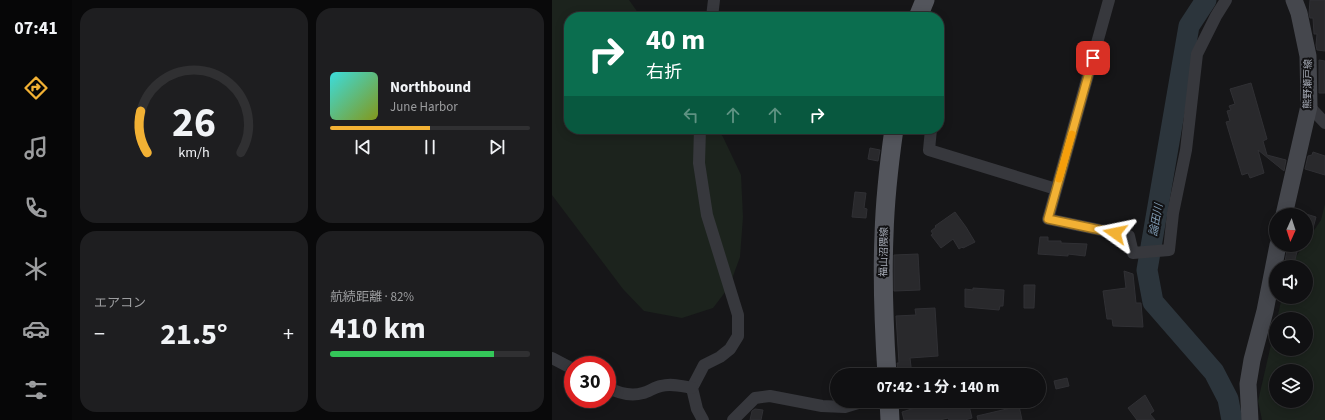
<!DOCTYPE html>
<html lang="ja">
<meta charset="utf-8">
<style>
:root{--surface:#101012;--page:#1e1e20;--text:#f1f3f6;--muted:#9c9d9f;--line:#303032;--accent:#f2b134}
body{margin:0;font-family:"Source Sans 3","Noto Sans JP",sans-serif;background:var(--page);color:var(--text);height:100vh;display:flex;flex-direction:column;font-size:15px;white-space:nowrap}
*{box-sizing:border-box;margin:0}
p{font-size:13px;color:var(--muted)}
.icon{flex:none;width:22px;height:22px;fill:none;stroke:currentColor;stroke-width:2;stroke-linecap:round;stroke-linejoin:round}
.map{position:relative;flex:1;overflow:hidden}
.details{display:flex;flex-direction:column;gap:8px;padding:8px;background:#09090a;width:480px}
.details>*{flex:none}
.banner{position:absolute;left:12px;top:12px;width:380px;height:122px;border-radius:16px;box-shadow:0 2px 10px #0003,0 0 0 1px var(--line);background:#0b6e4f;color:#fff;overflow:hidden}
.needle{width:26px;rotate:183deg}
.fabs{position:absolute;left:717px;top:208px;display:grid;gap:8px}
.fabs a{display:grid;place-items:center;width:44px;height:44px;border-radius:50%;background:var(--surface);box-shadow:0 2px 10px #0003,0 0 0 1px var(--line);font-size:20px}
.speed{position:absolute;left:12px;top:356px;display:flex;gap:8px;font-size:20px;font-weight:700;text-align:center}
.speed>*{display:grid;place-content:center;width:52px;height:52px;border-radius:50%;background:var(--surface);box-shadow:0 2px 10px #0003,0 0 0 1px var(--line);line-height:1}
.speed .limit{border:6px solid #d22;background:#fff;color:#111}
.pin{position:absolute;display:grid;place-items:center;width:34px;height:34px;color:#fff;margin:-17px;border-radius:8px;box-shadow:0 2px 6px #0006}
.me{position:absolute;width:44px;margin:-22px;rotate:282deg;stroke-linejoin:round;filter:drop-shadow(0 0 3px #0008)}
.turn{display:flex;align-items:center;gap:14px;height:84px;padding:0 16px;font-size:18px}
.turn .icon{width:52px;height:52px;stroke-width:2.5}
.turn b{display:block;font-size:28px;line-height:34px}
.lanes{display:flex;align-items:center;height:38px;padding:0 16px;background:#0003;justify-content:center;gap:20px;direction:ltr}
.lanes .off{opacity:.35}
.big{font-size:30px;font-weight:700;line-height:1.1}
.details .widget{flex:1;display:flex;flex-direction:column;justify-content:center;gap:6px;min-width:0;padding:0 14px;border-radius:16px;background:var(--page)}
.details .dial{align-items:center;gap:0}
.dial svg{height:104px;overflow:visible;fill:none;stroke:var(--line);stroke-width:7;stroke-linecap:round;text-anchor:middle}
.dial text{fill:var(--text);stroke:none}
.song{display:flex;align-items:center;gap:12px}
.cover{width:48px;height:48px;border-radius:6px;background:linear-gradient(135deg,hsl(180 70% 55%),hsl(70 70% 35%))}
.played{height:4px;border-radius:2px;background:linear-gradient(90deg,var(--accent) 50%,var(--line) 50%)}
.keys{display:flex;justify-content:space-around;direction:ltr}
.heat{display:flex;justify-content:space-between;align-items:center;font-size:22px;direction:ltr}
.charge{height:6px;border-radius:3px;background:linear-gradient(90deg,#34c759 82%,var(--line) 0)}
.details .tiles{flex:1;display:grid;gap:8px;grid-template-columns:repeat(2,1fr)}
.trip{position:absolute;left:278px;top:368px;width:216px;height:40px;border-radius:20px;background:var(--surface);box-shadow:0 2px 10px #0003,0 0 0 1px var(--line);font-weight:700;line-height:40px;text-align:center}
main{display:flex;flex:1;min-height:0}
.tabs{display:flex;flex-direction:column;width:72px;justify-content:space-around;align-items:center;background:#060607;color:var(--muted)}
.tabs .icon{width:28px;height:28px}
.tabs .on{color:var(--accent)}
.tabs b{font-size:18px;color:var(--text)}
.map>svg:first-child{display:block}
.green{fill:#1c231d;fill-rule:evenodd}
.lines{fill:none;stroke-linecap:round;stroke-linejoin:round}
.river{stroke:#2c353c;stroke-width:21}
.building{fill:#29292c;stroke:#303034}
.minor{stroke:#37383d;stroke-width:12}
.secondary{stroke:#45474d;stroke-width:17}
.primary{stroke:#53555c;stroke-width:19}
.route-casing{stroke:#9d7322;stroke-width:10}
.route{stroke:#f2b134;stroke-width:7}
.slow{stroke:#f59e0b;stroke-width:7}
.labels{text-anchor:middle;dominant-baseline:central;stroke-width:4;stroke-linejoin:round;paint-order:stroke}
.street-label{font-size:10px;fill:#a8adb8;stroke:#111113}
.water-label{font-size:11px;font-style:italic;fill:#7f9bb3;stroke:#111113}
</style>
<main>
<nav class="tabs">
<b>07:41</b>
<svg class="icon on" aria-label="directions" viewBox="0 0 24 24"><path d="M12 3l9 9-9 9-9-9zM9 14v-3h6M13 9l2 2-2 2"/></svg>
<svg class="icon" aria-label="music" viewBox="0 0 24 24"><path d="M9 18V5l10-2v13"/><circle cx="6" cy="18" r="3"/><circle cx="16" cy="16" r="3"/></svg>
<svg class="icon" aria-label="phone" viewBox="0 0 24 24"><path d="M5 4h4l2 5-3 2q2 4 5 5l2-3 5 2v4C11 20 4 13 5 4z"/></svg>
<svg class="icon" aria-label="climate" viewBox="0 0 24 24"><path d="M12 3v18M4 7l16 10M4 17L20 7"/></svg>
<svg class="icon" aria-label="car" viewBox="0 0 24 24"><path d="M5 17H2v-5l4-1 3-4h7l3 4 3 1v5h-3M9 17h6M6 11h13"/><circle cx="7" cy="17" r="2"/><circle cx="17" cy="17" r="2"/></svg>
<svg class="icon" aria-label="filters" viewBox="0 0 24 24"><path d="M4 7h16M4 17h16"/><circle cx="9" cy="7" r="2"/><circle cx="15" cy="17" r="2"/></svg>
</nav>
<section class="details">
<div class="tiles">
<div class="widget dial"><svg viewBox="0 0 100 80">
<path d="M14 69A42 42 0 1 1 86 69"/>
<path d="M14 69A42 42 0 0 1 9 37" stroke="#f2b134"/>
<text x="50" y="56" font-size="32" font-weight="700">26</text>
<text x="50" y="72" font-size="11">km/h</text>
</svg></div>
<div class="widget">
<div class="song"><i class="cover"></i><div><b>Northbound</b><p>June Harbor</p></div></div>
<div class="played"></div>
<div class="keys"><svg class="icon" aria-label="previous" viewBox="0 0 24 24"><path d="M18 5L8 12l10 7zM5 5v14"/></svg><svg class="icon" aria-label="pause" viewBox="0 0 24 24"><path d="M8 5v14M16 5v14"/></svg><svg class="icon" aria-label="next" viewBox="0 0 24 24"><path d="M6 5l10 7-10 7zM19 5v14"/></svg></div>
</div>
<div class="widget"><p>エアコン</p>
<div class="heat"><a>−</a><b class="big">21.5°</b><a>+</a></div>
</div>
<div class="widget"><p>航続距離 · 82%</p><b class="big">410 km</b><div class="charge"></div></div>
</div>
</section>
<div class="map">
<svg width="773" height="420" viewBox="0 0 773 420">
<rect width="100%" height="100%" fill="#161618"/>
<g class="green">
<path d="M0,0H77L89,17H17V129H165L171,137L189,175L191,217L188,257L177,287L161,308L130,318L92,311L71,289L0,195Z"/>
<path d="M773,204V420H710L706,401L724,323V349H754V319H725L730,297H754V267H737L752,245H754V242L769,220ZM724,371H754V401H724Z"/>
</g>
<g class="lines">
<path class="river" d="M654,0L637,26L595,270L601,302L662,372L676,399L680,420"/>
</g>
<g class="building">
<path d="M758,0H773V51L765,50L764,45L765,34H762L761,18H758L757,14Z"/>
<path d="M767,60L773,61V93H767Z"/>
<path d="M699,83L715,139L711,141L715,155L734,160L732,171L706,150L712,173L698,178L696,173L690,175L674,122L678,121L675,111L679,110L677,106L683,104L678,89Z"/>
<path d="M318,148L328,150L326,161L316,159Z"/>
<path d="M761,152L773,156V175L753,169L756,156L760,155Z"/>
<path d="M303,192L314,193L312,208L315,209L314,218L300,217Z"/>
<path d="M403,212L414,227L423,242L411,248L410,247L407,249L401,239L389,248L379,235L381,234L379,231L384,227L383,226Z"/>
<path d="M754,214L764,217L757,243H754Z"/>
<path d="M488,237H496V241H509V243L535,244L533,256L516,254V256L486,254Z"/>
<path d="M735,250L745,252L741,267H732Z"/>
<path d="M366,254L368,290L342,291V255Z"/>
<path d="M572,271L581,274L584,303H589L591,327L561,326L560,319H555L551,291L574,288Z"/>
<path d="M472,285H483L482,308H472Z"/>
<path d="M421,288L452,290L451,306H448L447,310L413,307V289L421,290Z"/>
<path d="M383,308L386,356L358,358L360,375H346L345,363H347L344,316L364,315L363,309Z"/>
<path d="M515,378L517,386L504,389L502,381Z"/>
<path d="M593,395L602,411L598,414L603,420H585L576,408Z"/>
<path d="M379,401H416L420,418L413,420H397L396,418L388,420H352L350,412L379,403Z"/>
<path d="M462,401H466L470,420H426L425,416L459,408L457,402Z"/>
<path d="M203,409L211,410L209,420H198L200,411Z"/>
</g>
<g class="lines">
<g class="minor">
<path d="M557,0L496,219L577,236L581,253L617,250L621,213L634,150L645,54L664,16L674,0"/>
<path d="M160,17L162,0"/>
<path d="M757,106L773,123"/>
<path d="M148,129L147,163L155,215L186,315V336L178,349L168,357L152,365L140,388L145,409L151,420"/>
<path d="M379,129L377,150L504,189"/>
<path d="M0,358L21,369"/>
<path d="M55,387C66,393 78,397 91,393C97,392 102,387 109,386C119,383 129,386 140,388"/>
<path d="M181,420L203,398L218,396L270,406L293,407L313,401"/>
</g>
<g class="secondary">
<path d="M732,215L757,106L756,56L747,13L742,0"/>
<path d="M698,420L696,384L700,360L713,311L726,245"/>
</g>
<g class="primary">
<path d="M366,17L373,0"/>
<path d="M335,375C332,328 330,282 332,235C333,199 337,164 342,129"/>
<path d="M337,401L338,420"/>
</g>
</g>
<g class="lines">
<g class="route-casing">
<path id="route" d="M541,58L496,219L563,233"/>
</g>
<use href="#route" class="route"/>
<path class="slow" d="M507,179L520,134"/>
</g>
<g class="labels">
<g class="street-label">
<text transform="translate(756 84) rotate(-89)">熊野瀬戸線</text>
<text transform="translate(332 252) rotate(-89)">福山沼隈線</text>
</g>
<g class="water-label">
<text transform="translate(604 220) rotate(-80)">論田川</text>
</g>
</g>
</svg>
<div class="fabs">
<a><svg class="needle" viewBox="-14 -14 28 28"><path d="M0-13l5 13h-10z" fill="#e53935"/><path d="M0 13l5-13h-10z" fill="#9c9d9f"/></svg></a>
<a><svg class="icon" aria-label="sound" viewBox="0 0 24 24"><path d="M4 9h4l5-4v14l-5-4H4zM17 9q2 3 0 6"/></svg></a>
<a><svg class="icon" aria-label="search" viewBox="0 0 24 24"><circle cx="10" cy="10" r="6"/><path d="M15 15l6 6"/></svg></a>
<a><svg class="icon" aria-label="layers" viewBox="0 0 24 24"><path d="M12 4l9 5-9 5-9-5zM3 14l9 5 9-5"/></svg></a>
</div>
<div class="speed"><div class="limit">30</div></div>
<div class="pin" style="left:541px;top:58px;background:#d93025"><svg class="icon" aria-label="arrive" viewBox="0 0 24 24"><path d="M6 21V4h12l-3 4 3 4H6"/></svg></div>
<svg class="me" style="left:563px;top:233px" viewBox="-20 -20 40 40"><path d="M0-17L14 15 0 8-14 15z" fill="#f2b134" stroke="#fff" stroke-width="4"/></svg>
<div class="trip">07:42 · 1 分 · 140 m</div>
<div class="banner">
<div class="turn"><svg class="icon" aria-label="right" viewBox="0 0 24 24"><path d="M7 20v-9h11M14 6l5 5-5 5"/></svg><div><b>40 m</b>右折</div></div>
<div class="lanes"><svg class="icon off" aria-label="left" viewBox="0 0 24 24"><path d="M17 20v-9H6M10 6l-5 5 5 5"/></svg><svg class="icon off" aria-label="ahead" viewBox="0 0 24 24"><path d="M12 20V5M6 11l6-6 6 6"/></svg><svg class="icon off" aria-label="ahead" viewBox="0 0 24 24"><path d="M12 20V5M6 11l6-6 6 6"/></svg><svg class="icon" aria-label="right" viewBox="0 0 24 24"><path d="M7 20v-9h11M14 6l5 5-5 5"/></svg></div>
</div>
</div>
</main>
